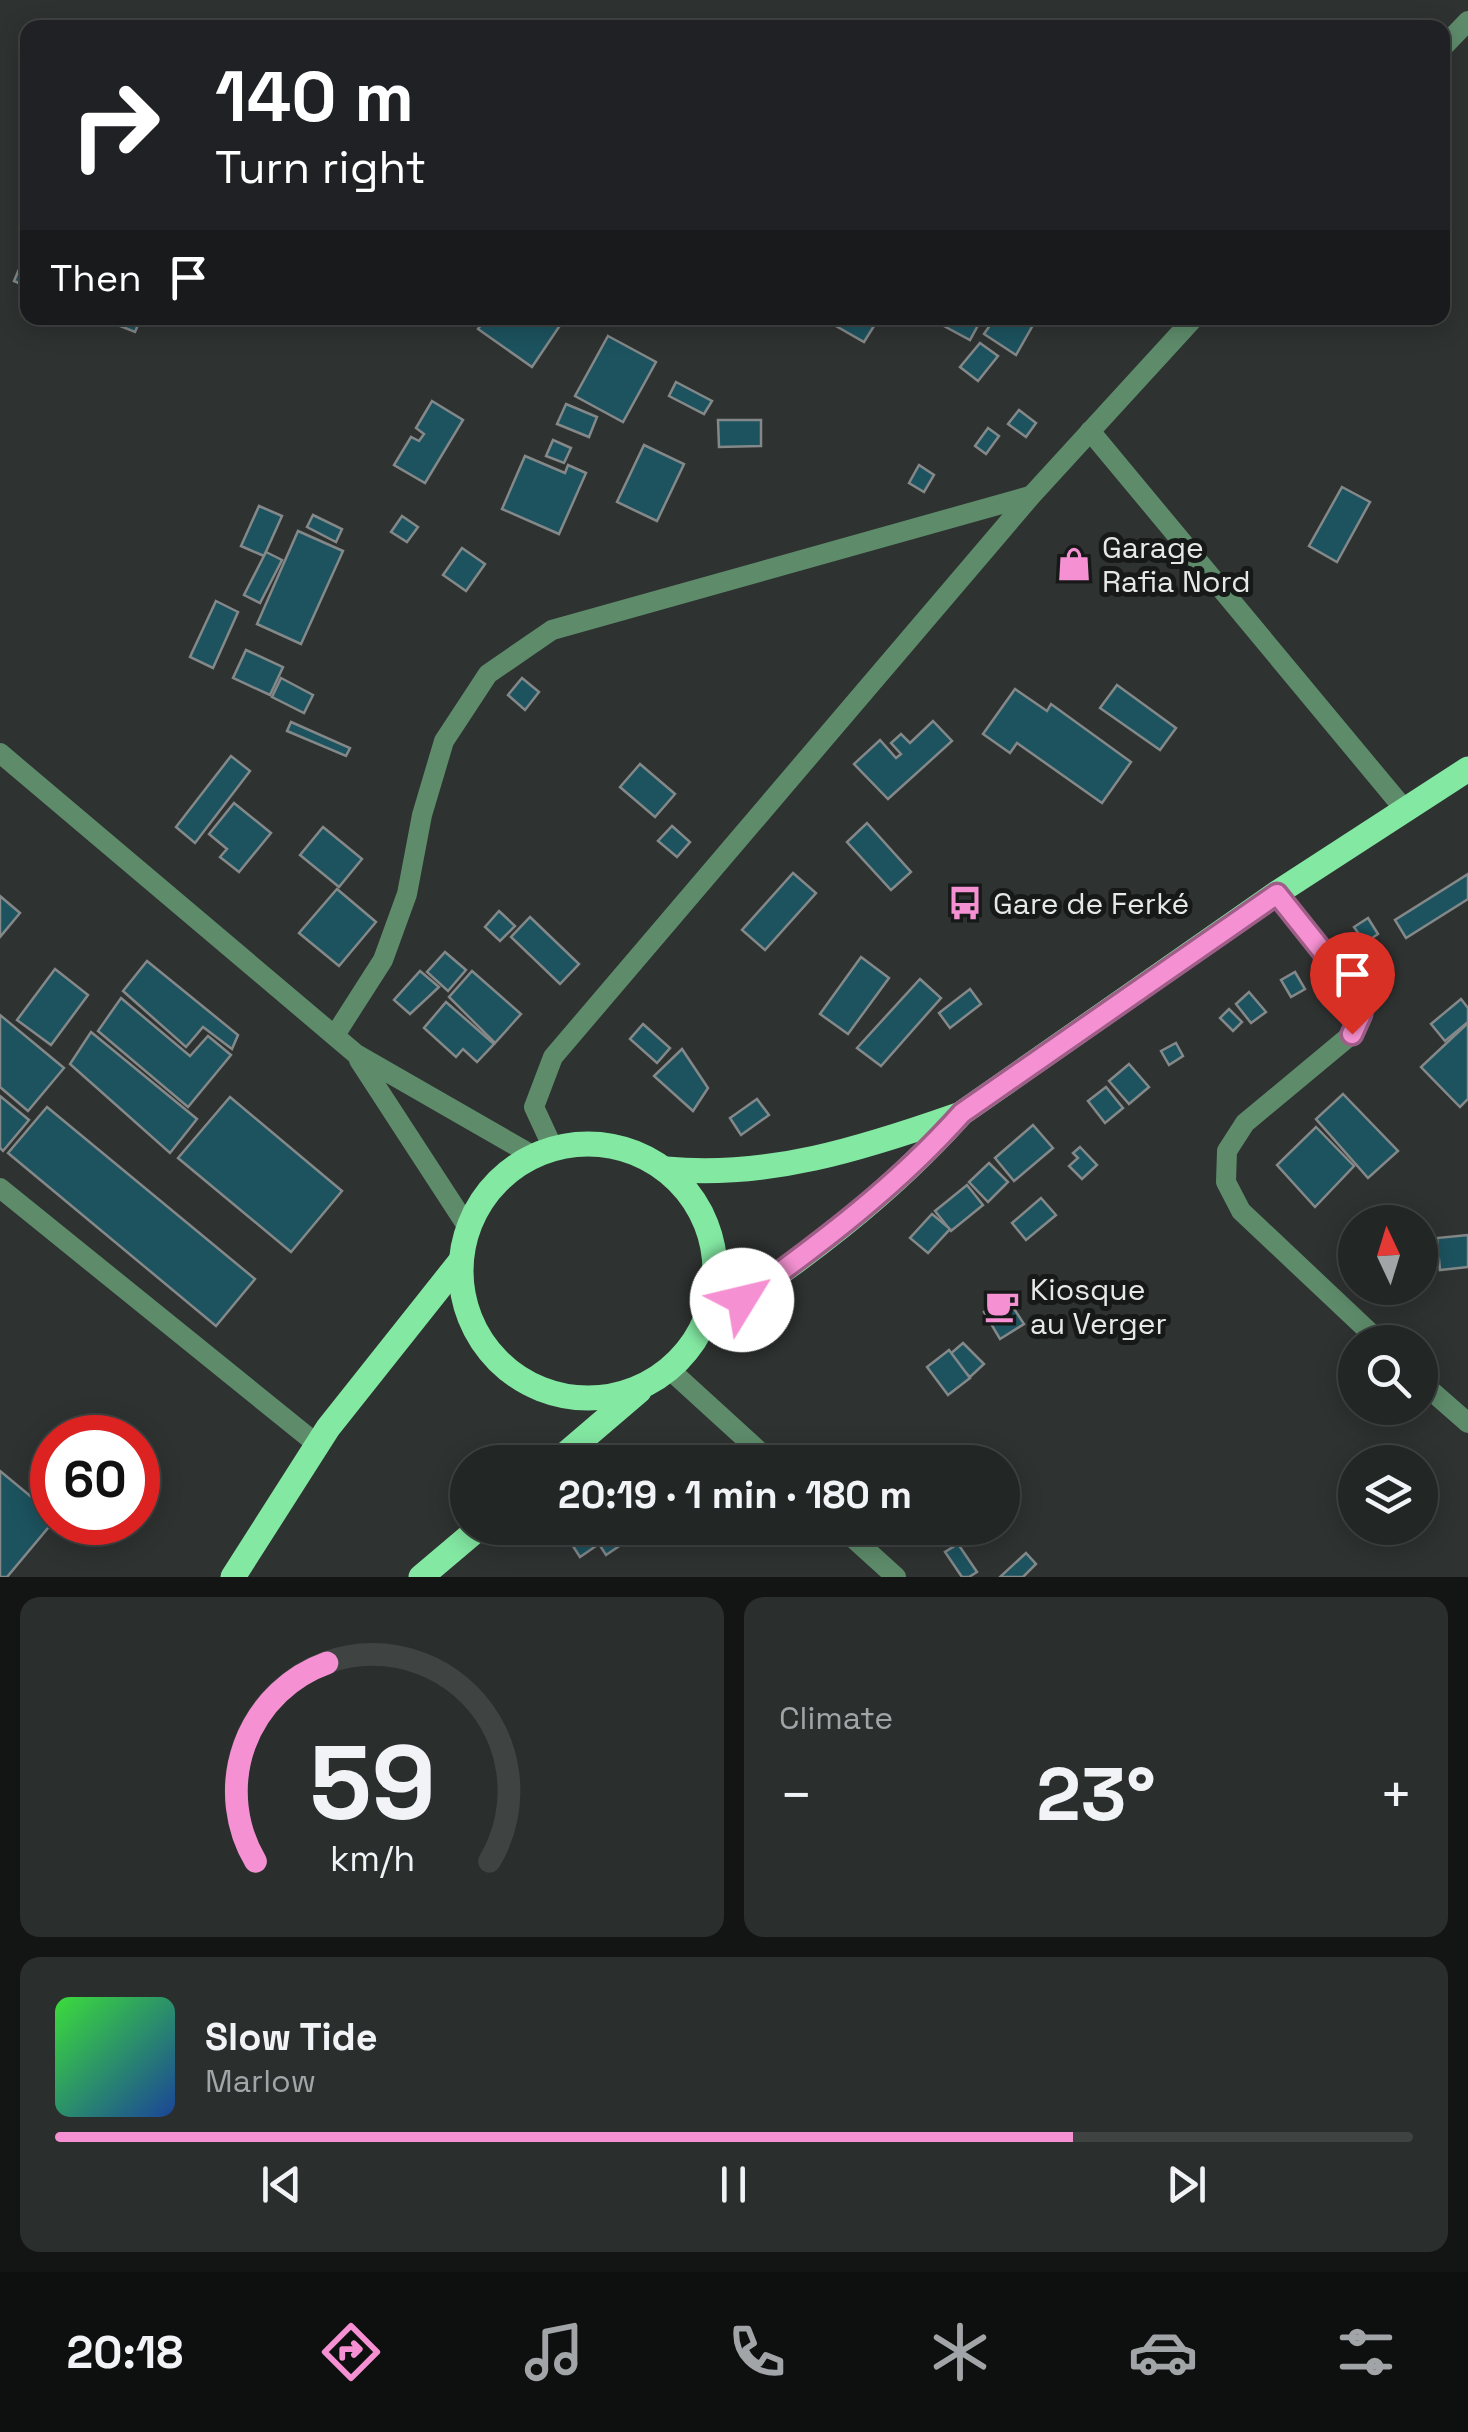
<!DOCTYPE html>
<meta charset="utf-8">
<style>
:root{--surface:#222625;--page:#2a2e2d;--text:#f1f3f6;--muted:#a2a5a7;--line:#3f4342;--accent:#f591d2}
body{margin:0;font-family:"Space Grotesk",sans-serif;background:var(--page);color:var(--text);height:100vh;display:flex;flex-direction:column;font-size:38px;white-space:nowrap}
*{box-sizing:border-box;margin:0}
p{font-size:32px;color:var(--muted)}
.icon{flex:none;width:55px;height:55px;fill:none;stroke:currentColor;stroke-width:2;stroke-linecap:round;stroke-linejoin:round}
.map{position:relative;height:1577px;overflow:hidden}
.drawer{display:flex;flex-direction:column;gap:20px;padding:20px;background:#131514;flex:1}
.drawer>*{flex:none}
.top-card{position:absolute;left:20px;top:20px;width:1430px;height:305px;border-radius:20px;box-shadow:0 5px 25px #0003,0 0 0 2px var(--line);background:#202124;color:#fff;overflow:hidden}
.needle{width:65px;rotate:356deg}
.tools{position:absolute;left:1338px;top:1205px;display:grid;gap:20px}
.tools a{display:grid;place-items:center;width:100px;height:100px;border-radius:50%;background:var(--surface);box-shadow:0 5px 25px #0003,0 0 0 2px var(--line);font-size:50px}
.speed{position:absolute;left:30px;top:1415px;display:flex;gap:20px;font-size:50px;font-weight:700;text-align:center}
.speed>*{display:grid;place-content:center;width:130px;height:130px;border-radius:50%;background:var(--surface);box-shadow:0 5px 25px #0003,0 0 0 2px var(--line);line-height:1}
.speed .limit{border:15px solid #d22;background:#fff;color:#111}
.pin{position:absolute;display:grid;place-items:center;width:85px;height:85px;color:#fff;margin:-102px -42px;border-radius:50% 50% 50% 0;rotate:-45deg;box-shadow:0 0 10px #0007}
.pin .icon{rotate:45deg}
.me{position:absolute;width:110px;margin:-55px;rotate:54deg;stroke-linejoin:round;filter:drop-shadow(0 0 8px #0008)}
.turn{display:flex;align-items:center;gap:35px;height:210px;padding:0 30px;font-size:45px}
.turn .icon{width:130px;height:130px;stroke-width:2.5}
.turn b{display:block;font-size:70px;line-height:85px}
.then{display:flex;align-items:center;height:95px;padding:0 30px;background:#0003;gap:20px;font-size:38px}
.big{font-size:75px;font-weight:600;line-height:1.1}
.drawer .widget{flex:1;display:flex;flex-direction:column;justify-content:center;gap:15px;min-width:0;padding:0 35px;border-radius:20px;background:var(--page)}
.drawer .dial{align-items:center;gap:0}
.dial svg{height:260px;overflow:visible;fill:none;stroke:var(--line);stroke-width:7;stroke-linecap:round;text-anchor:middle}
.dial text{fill:var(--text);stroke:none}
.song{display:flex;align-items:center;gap:30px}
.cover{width:120px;height:120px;border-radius:15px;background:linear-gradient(135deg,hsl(120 70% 55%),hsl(220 70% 35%))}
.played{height:10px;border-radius:5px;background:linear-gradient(90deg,var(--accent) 75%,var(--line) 75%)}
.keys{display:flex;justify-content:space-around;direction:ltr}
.heat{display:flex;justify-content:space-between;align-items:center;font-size:55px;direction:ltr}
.drawer .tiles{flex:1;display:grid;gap:20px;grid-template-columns:1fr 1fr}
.widget:last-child{grid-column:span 2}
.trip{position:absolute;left:450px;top:1445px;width:570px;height:100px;border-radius:50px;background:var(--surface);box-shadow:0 5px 25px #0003,0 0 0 2px var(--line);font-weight:600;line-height:100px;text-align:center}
.tab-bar{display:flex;height:160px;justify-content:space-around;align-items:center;background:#0e0f0f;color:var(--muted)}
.tab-bar .icon{width:70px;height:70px}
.tab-bar .on{color:var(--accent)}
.tab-bar b{font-size:45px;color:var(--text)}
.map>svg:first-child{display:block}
.building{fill:#1c535f;stroke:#848889;stroke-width:2.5}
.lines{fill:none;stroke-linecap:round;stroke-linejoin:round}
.minor{stroke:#5e8c6b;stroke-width:20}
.tertiary{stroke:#5e8c6b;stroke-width:20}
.primary{stroke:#83e8a2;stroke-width:25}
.route-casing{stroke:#9f5e88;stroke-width:25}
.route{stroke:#f591d2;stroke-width:18}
.labels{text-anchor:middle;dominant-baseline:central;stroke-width:10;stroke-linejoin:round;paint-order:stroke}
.poi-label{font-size:30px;fill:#e6e8e8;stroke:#171919;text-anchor:start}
</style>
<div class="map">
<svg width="1468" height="1577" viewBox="0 0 1468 1577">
<rect width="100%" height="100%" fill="#2e3231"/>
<g class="building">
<path d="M28,248V287L14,281Z"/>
<path d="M100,318H141L135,332Z"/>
<path d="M486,318H565L532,367L478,329Z"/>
<path d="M822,318H879L864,342Z"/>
<path d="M929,318H982L970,340Z"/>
<path d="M995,318H1037L1016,355L984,334Z"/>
<path d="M608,336L656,362L623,422L575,396Z"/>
<path d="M980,343L998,356L978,381L960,367Z"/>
<path d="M676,382L712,401L704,414L669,396Z"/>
<path d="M432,401L463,420L425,483L394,465L411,437L419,441L424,434L416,428Z"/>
<path d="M566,404L597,417L589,437L557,424Z"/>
<path d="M1019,410L1036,423L1026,437L1008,424Z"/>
<path d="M718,420H761V446L719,447Z"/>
<path d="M988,428L999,436L986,454L975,446Z"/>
<path d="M553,440L571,448L564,463L546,456Z"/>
<path d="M644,445L684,464L657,521L617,502Z"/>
<path d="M525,456L565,473L568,465L586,473L559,534L502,509Z"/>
<path d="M919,465L934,475L924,492L909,483Z"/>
<path d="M1342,487L1370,502L1337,562L1309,546Z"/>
<path d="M259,506L282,516L264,556L241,546Z"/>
<path d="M313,515L342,529L336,542L307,527Z"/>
<path d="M402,516L418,527L407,542L391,532Z"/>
<path d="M298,531L343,551L301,644L257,624Z"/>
<path d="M462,548L485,564L466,591L443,575Z"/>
<path d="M266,552L282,560L260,603L244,595Z"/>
<path d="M216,601L238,612L213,668L190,657Z"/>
<path d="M246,650L283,667L270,695L233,678Z"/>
<path d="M281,678L313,695L304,713L272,697Z"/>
<path d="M522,678L539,692L525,710L508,695Z"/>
<path d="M1117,685L1176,728L1160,750L1100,708Z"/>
<path d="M1015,689L1047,711L1051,704L1131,762L1102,803L1017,743L1010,753L983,734Z"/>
<path d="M933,721L952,741L888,799L854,764L880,740L896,758L901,754L891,743L901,734L910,743Z"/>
<path d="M291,722L350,748L346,756L287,731Z"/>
<path d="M231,756L250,771L195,843L176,827Z"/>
<path d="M640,764L675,794L655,817L620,787Z"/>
<path d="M234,803L271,833L239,872L220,857L227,849L209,834Z"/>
<path d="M867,823L911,872L891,890L847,842Z"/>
<path d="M672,826L690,842L677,857L658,841Z"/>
<path d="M323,827L362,859L339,887L300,855Z"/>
<path d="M793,873L816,893L765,950L742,930Z"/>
<path d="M1468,874V899L1406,938L1395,920Z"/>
<path d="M337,889L376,922L339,966L299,933Z"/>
<path d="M0,896L20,913L0,937Z"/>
<path d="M499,911L515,926L500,941L485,927Z"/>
<path d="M530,917L579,964L560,984L511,937Z"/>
<path d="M1368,918L1378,934L1365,943L1354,927Z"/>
<path d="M445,952L466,970L448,991L427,972Z"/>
<path d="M861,957L889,978L848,1034L820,1014Z"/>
<path d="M147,961L238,1035L232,1049L203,1027L186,1047L123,991Z"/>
<path d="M55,969L88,995L51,1045L17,1020Z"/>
<path d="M420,971L439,987L410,1014L394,1000Z"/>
<path d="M472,971L521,1014L495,1043L449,997Z"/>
<path d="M1295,972L1305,989L1291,997L1281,980Z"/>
<path d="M920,979L941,998L881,1066L857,1048Z"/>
<path d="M970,989L981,1004L950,1028L939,1013Z"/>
<path d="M1249,992L1266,1012L1251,1023L1236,1004Z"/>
<path d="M121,998L190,1056L208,1036L231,1055L188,1107L98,1031Z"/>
<path d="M1461,999L1468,1008V1022L1445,1041L1431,1024Z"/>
<path d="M446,1002L494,1044L477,1062L463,1049L456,1057L424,1028Z"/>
<path d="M1229,1009L1242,1022L1233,1031L1220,1018Z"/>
<path d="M0,1015L64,1068L28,1111L0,1087Z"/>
<path d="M1468,1023V1099L1460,1107L1421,1067Z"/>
<path d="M643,1024L670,1048L657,1063L630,1039Z"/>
<path d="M91,1032L197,1119L170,1153L70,1064Z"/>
<path d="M1176,1043L1183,1056L1169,1065L1161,1051Z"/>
<path d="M682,1049L708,1088L693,1111L654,1076Z"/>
<path d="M1129,1064L1149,1087L1129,1104L1109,1081Z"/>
<path d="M1106,1087L1123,1108L1105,1123L1088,1101Z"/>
<path d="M1343,1094L1398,1151L1368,1178L1316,1119Z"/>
<path d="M0,1096L29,1120L3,1151L0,1148Z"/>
<path d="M230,1097L342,1191L291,1252L178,1158Z"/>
<path d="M757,1099L769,1115L741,1135L730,1118Z"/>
<path d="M47,1107L255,1279L216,1326L8,1153Z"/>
<path d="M1033,1125L1053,1148L1014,1181L995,1158Z"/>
<path d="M1316,1127L1354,1166L1315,1207L1277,1165Z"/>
<path d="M1080,1147L1097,1165L1082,1179L1069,1166L1078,1158L1073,1153Z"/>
<path d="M989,1163L1008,1182L988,1202L969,1182Z"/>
<path d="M967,1185L983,1205L951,1231L935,1211Z"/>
<path d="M1041,1198L1056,1215L1026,1240L1012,1223Z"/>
<path d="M932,1214L950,1229L928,1253L910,1238Z"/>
<path d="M1468,1235V1267L1440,1270L1437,1238Z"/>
<path d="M1007,1298L1024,1324L1000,1339L984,1312Z"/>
<path d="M963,1343L984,1364L970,1377L949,1355Z"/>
<path d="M949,1350L970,1378L948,1395L927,1367Z"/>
<path d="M0,1471L52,1514L53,1522L7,1577H0Z"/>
<path d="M582,1528H641L643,1530L606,1555L599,1544L580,1557L567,1537Z"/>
<path d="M958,1544L977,1572L969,1577H962L945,1552Z"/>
<path d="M1026,1553L1036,1564L1023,1577H1000Z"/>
</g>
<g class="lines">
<g class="minor">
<path d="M1442,48L1468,21"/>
<path d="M1090,431L1405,810"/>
<path d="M1277,893L1355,993L1361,1014L1352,1034L1245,1123L1227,1151L1226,1182L1241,1211L1380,1342"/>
<path d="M335,1035L383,960L407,894L422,815L444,741L488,674L552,630L1030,496"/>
<path d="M553,1148L534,1107L553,1057L1031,496L1194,318"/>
<path d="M0,1188L318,1445"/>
<path d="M669,1369L771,1462"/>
<path d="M1420,1381L1468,1423"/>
<path d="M842,1528L896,1577"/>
</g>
<g class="tertiary">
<path d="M0,753L356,1054L532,1155"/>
<path d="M359,1060L467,1226"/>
</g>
<g class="primary">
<circle cx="588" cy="1271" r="127"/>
<path d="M666,1169C767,1179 864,1148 958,1115"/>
<path d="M706,1323C799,1263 888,1196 962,1113L1277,893L1468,769"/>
<path d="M556,1462L639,1391"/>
<path d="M233,1577L328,1428L459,1263"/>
<path d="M421,1577L479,1528"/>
</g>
</g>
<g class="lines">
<g class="route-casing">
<path id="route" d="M742,1300C821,1243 897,1186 962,1113L1277,894L1355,992L1361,1014L1352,1034"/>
</g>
<use href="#route" class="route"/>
</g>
<defs>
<g id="shop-bare" transform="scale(2.7)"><path d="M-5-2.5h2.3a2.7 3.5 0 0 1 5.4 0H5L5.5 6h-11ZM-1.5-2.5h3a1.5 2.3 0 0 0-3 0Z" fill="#f591d2" stroke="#171919" stroke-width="2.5" paint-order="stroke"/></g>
<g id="bus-bare" transform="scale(2.7)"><path d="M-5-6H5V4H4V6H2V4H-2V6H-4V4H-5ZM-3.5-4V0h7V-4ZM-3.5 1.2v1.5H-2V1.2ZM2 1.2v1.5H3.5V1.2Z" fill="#f591d2" stroke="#171919" stroke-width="2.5" paint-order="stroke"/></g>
<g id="cafe-bare" transform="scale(2.7)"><path d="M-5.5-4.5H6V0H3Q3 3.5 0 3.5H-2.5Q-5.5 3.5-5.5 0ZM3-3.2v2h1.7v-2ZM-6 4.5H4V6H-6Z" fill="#f591d2" stroke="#171919" stroke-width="2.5" paint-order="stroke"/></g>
</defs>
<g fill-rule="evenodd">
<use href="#shop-bare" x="1074" y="564"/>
<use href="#bus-bare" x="965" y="903"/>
<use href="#cafe-bare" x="1002" y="1306"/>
</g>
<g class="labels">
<g class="poi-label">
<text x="1102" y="547">Garage<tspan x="1102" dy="34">Rafia Nord</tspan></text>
<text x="993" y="903">Gare de Ferké</text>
<text x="1030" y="1289">Kiosque<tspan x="1030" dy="34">au Verger</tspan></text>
</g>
</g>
</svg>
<div class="tools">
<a><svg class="needle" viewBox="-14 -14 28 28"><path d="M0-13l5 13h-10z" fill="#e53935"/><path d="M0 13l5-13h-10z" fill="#a2a5a7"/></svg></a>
<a><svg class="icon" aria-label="search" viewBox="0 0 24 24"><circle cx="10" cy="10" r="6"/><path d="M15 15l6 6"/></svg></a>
<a><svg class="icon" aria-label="layers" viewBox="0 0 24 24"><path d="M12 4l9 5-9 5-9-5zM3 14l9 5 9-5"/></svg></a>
</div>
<div class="speed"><div class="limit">60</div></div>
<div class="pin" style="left:1352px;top:1034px;background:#d93025"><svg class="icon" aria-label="arrive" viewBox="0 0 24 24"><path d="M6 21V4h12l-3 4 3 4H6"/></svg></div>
<svg class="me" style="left:742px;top:1300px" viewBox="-20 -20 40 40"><circle r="19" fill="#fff"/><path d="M0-13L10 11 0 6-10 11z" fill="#f591d2"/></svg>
<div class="trip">20:19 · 1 min · 180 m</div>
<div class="top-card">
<div class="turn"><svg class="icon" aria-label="right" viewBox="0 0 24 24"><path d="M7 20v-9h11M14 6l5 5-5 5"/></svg><div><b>140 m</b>Turn right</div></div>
<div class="then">Then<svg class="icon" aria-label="arrive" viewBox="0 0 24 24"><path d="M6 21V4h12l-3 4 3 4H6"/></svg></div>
</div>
</div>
<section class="drawer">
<div class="tiles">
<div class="widget dial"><svg viewBox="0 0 100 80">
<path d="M14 69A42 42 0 1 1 86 69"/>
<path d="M14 69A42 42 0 0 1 36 8" stroke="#f591d2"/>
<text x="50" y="56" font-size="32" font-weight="700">59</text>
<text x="50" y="72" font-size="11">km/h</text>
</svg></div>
<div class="widget"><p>Climate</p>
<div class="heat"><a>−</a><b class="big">23°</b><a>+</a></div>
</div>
<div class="widget">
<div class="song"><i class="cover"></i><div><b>Slow Tide</b><p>Marlow</p></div></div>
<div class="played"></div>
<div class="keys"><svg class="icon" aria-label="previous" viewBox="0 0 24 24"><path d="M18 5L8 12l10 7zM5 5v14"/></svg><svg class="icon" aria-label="pause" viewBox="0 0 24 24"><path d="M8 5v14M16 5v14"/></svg><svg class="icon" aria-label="next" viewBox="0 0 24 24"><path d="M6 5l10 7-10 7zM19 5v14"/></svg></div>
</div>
</div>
</section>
<nav class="tab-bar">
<b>20:18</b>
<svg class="icon on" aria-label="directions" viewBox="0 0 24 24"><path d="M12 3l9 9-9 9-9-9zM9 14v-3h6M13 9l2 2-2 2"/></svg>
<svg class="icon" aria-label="music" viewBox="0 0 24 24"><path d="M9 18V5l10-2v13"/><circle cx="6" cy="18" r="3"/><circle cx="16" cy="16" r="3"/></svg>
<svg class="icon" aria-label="phone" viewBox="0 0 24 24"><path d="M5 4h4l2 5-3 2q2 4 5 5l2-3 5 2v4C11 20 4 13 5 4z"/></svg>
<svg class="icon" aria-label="climate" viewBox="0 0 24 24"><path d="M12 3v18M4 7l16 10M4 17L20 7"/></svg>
<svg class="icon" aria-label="car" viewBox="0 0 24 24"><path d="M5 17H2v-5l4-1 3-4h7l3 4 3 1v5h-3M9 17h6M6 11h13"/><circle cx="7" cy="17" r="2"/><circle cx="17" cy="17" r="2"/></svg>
<svg class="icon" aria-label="filters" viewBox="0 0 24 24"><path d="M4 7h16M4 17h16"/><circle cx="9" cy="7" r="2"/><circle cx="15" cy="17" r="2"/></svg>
</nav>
